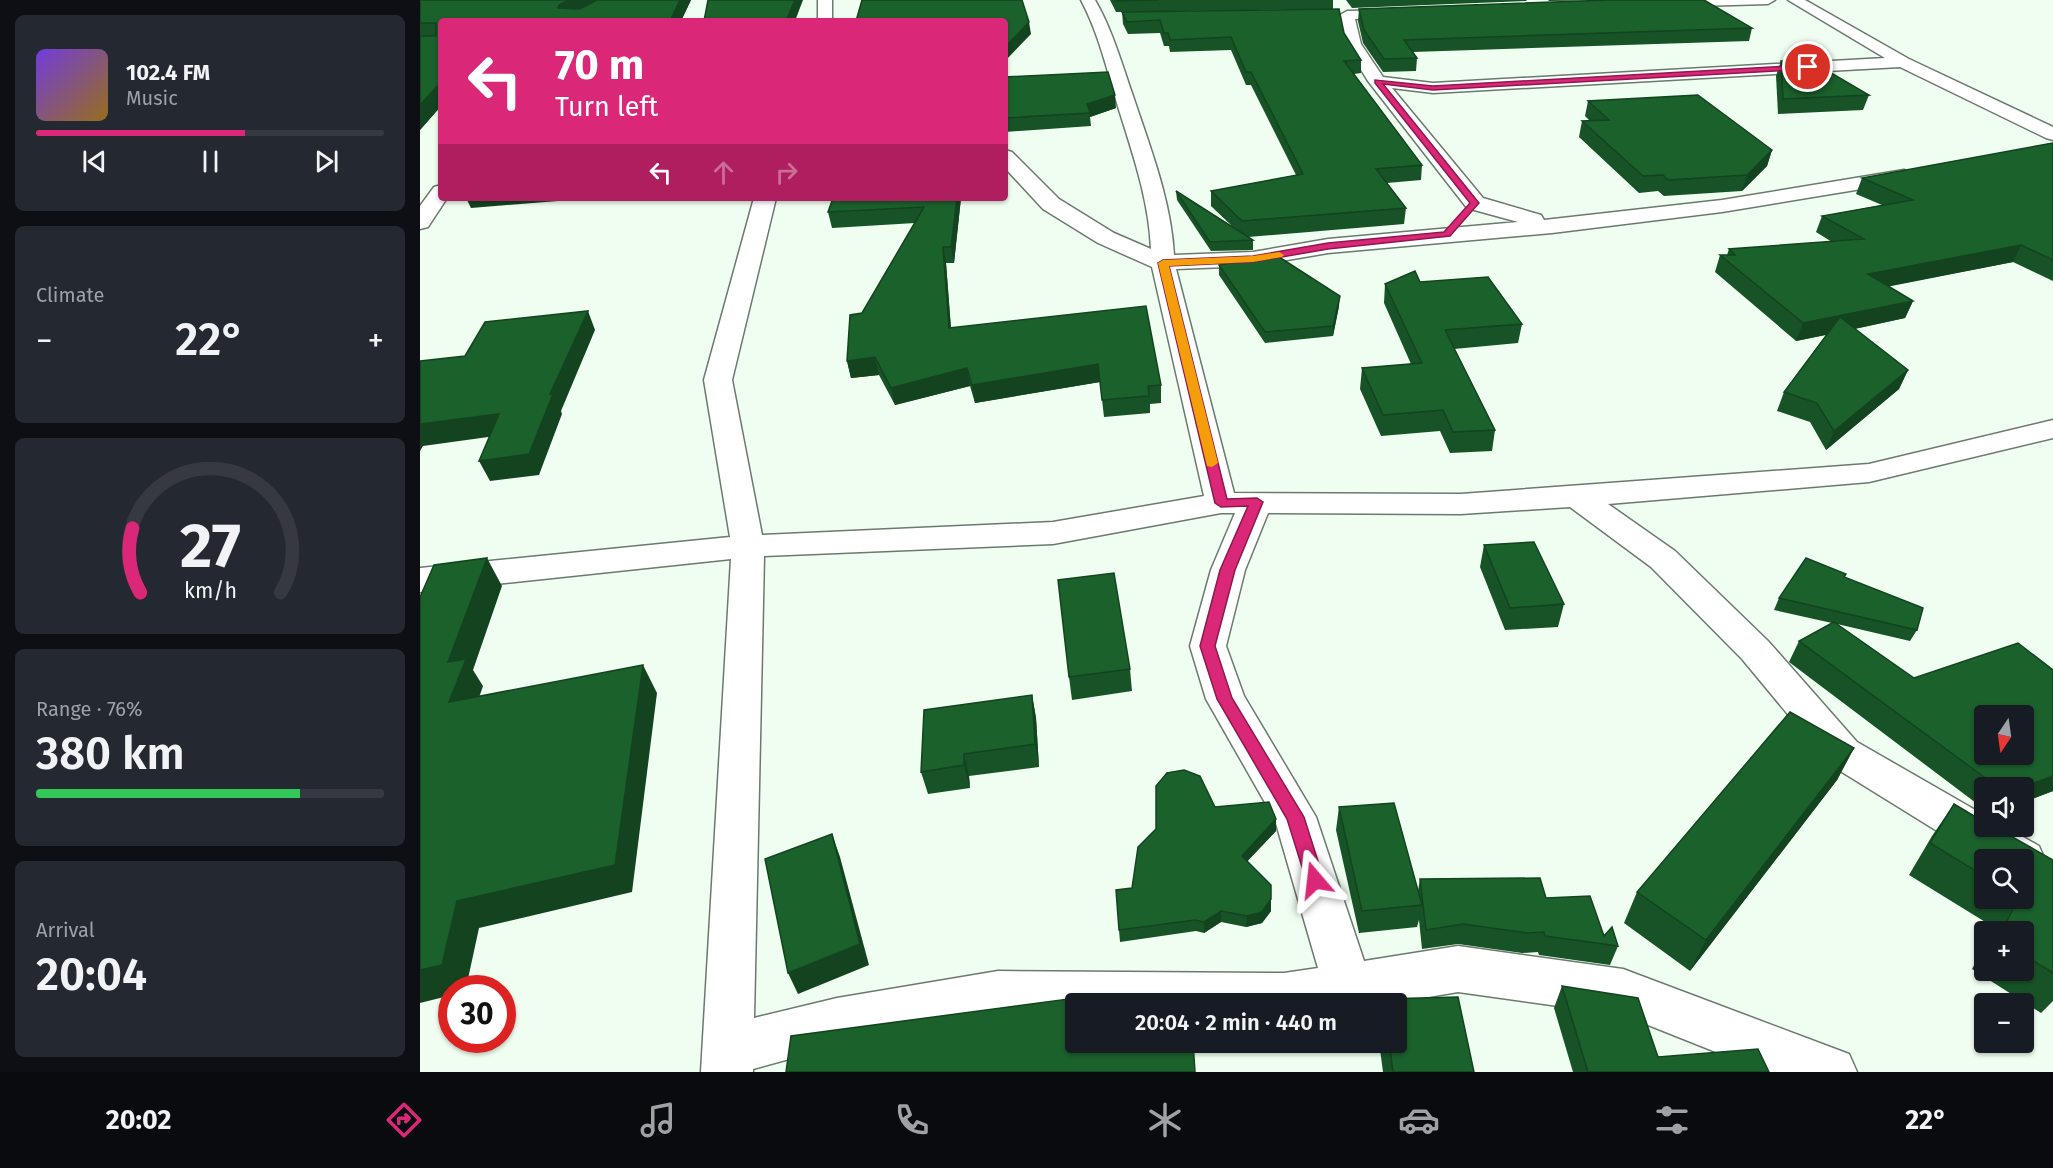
<!DOCTYPE html>
<meta charset="utf-8">
<style>
:root{--surface:#171b24;--page:#242831;--text:#f1f3f6;--muted:#9ea1a6;--line:#363941;--accent:#db2777}
body{margin:0;font-family:"Fira Sans",sans-serif;background:var(--page);color:var(--text);height:100vh;display:flex;flex-direction:column;font-size:22px;white-space:nowrap}
*{box-sizing:border-box;margin:0}
p{font-size:20px;color:var(--muted)}
.icon{flex:none;width:33px;height:33px;fill:none;stroke:currentColor;stroke-width:2;stroke-linecap:round;stroke-linejoin:round}
.map{position:relative;flex:1;overflow:hidden}
.panel{display:flex;flex-direction:column;gap:15px;padding:15px;background:#0d0f14;width:420px}
.panel>*{flex:none}
.banner{position:absolute;left:18px;top:18px;width:570px;height:183px;border-radius:6px;box-shadow:0 2px 4px #0004;background:#db2777;color:#fff;overflow:hidden}
.needle{width:39px;rotate:193deg}
.fabs{position:absolute;left:1554px;top:705px;display:grid;gap:12px}
.fabs a{display:grid;place-items:center;width:60px;height:60px;border-radius:6px;background:var(--surface);box-shadow:0 2px 4px #0004;font-size:30px}
.speed{position:absolute;left:18px;top:975px;display:flex;gap:12px;font-size:30px;font-weight:700;text-align:center}
.speed>*{display:grid;place-content:center;width:78px;height:78px;border-radius:50%;background:var(--surface);box-shadow:0 2px 4px #0004;line-height:1}
.speed .limit{border:9px solid #d22;background:#fff;color:#111}
.pin{position:absolute;display:grid;place-items:center;width:51px;height:51px;color:#fff;margin:-26px;border:3px solid #fff;border-radius:50%;box-shadow:0 2px 6px #0007}
.me{position:absolute;width:66px;margin:-33px;rotate:343deg;stroke-linejoin:round;filter:drop-shadow(0 0 4px #0008)}
.turn{display:flex;align-items:center;gap:21px;height:126px;padding:0 18px;font-size:27px}
.turn .icon{width:78px;height:78px;stroke-width:2.5}
.turn b{display:block;font-size:42px;line-height:51px}
.lanes{display:flex;align-items:center;height:57px;padding:0 18px;background:#0003;justify-content:center;gap:30px;direction:ltr}
.lanes .off{opacity:.35}
.big{font-size:45px;font-weight:600;line-height:1.1}
.panel .widget{flex:1;display:flex;flex-direction:column;justify-content:center;gap:9px;min-width:0;padding:0 21px;border-radius:9px;background:var(--page)}
.panel .dial{align-items:center;gap:0}
.dial svg{height:156px;overflow:visible;fill:none;stroke:var(--line);stroke-width:7;stroke-linecap:round;text-anchor:middle}
.dial text{fill:var(--text);stroke:none}
.song{display:flex;align-items:center;gap:18px}
.cover{width:72px;height:72px;border-radius:9px;background:linear-gradient(135deg,hsl(260 70% 55%),hsl(40 70% 35%))}
.played{height:6px;border-radius:3px;background:linear-gradient(90deg,var(--accent) 60%,var(--line) 60%)}
.keys{display:flex;justify-content:space-around;direction:ltr}
.heat{display:flex;justify-content:space-between;align-items:center;font-size:33px;direction:ltr}
.charge{height:9px;border-radius:4px;background:linear-gradient(90deg,#34c759 76%,var(--line) 0)}
.trip{position:absolute;left:645px;top:993px;width:342px;height:60px;border-radius:6px;background:var(--surface);box-shadow:0 2px 4px #0004;font-weight:600;line-height:60px;text-align:center}
.tabs{display:flex;height:96px;justify-content:space-around;align-items:center;background:#090b0e;color:var(--muted)}
.tabs .icon{width:42px;height:42px}
.tabs .current{color:var(--accent)}
.tabs b{font-size:27px;color:var(--text)}
main{display:flex;flex:1;min-height:0}
.map>svg:first-child{display:block}
.lines{fill:none;stroke-linecap:round;stroke-linejoin:round}
.minor-casing{stroke:#6a7a6c;stroke-width:3}
.minor{fill:#fff;fill-rule:evenodd}
.wall{fill:#175326;fill-rule:evenodd}
.shaded-wall{fill:#13441f}
.building{fill:#1b612c;stroke:#13441f;stroke-width:1.5;fill-rule:evenodd}
.route{fill:#db2777;stroke:#8e194d;stroke-width:1.5}
.slow{fill:#f59e0b}
</style>
<main>
<section class="panel">
<div class="widget">
<div class="song"><i class="cover"></i><div><b>102.4 FM</b><p>Music</p></div></div>
<div class="played"></div>
<div class="keys"><svg class="icon" aria-label="previous" viewBox="0 0 24 24"><path d="M18 5L8 12l10 7zM5 5v14"/></svg><svg class="icon" aria-label="pause" viewBox="0 0 24 24"><path d="M8 5v14M16 5v14"/></svg><svg class="icon" aria-label="next" viewBox="0 0 24 24"><path d="M6 5l10 7-10 7zM19 5v14"/></svg></div>
</div>
<div class="widget"><p>Climate</p>
<div class="heat"><a>−</a><b class="big">22°</b><a>+</a></div>
</div>
<div class="widget dial"><svg viewBox="0 0 100 80">
<path d="M14 69A42 42 0 1 1 86 69"/>
<path d="M14 69A42 42 0 0 1 10 36" stroke="#db2777"/>
<text x="50" y="56" font-size="32" font-weight="700">27</text>
<text x="50" y="72" font-size="11">km/h</text>
</svg></div>
<div class="widget"><p>Range · 76%</p><b class="big">380 km</b><div class="charge"></div></div>
<div class="widget"><p>Arrival</p><b class="big">20:04</b></div>
</section>
<div class="map">
<svg width="1633" height="1072" viewBox="0 0 1633 1072">
<rect width="100%" height="100%" fill="#effef1"/>
<g class="lines">
<g class="minor-casing">
<g id="minor">
<rect x="398" y="0" width="14" height="21"/>
<path d="M661,0H675C693,31 702,65 714,99C731,150 751,201 754,255L833,252L908,239L1098,222L1047,208L948,81L925,44L920,15L927,11L988,10L990,13L988,16L983,17L935,19L941,44L963,77L1013,83L1465,58L1368,0H1385L1489,59L1633,127V140L1626,138L1480,67L1013,93L972,88L1063,198L1121,215L1124,220L1302,200L1484,170L1491,172L1494,176L1491,180L1484,182L1302,212L1132,233L908,253L833,266L756,269L814,493L1041,494L1449,464L1633,420V438L1449,482L1188,504L1255,551L1348,641L1437,742L1564,815V826H1584L1619,846L1625,860L1619,874L1604,879V860H1564L1409,764L1322,659L1231,567L1150,507L1041,514L848,513L825,570L806,646L824,696L896,817L944,961L1038,946L1203,969L1429,1054L1437,1072H1346L1203,1015L1038,992L967,1004H656V1018L578,1017L417,1046L333,1069V1072H281L311,559L0,592V568L310,537L284,380L334,198H356L312,380L342,535L633,522L784,496L732,267L678,243L623,209L585,168V150L592,152L639,199L694,233L731,249C729,198 711,149 696,100C686,66 678,32 661,0ZM801,513H815L791,570L770,646L786,699L855,820L898,968L864,973L578,971L417,998L334,1018L344,556L633,544Z"/>
<path d="M1237,0H1355L1348,4L1242,7L1237,6L1235,3Z"/>
<path d="M21,185V198H27L8,227L0,229V206L14,187Z"/>
</g>
</g>
<use href="#minor" class="minor"/>
</g>
<g class="wall">
<path d="M0,0H271L261,21H21V106L0,130Z"/>
<path d="M690,0H913V9L696,12Z"/>
<path d="M926,0H1107L1106,1L932,8Z"/>
<path d="M1128,0H1184L1129,1Z"/>
<path d="M939,9L1332,28L1329,41L993,52L997,58L996,71L963,72L943,43L938,21Z"/>
<path d="M702,12L924,33L941,60V73L934,74L1002,165L1001,180L967,183L986,208L984,224L828,237L833,240V250L791,251L757,200L756,191L812,226L791,206V191L876,175L831,85H826L811,50L750,52L749,46H744L740,33L708,34L703,24Z"/>
<path d="M1361,61L1449,95L1443,110L1358,114L1356,76Z"/>
<path d="M585,77L696,108L670,117L671,126L585,132Z"/>
<path d="M1168,101L1352,150L1347,166L1322,191L1244,196L1238,191L1219,193L1159,137L1162,121H1170L1165,116Z"/>
<path d="M1633,143V281L1593,262L1468,286L1493,301L1485,318L1435,329L1488,370L1479,389L1406,450L1390,422L1357,411L1364,392L1406,335L1376,341L1295,272L1300,255H1307L1309,249L1412,242L1396,232L1402,216L1462,205L1436,194L1442,178Z"/>
<path d="M541,198L534,263H526L531,327L741,385V403L730,404V413L684,417L680,382L555,403L550,386L475,405L459,375L431,378L427,361L442,313L495,223L412,228L408,212Z"/>
<path d="M803,260L919,306L913,336L845,343L799,275V265H803Z"/>
<path d="M1000,282L1102,324L1098,343L1034,349L1075,430L1072,451L1030,453L1020,431L961,436L940,389L942,368L991,364L964,303L965,284Z"/>
<path d="M1064,545L1144,604L1138,627L1085,630L1060,567Z"/>
<path d="M1424,578L1497,630L1490,641L1417,624L1494,678L1633,670V791L1604,802V788H1564V809L1369,662L1379,641L1412,623L1354,610L1359,598Z"/>
<path d="M710,669L712,691L652,700L649,677Z"/>
<path d="M612,695L616,718L619,767L549,776L550,788L508,794L501,772Z"/>
<path d="M1434,748L1417,780L1270,971L1204,923L1217,892Z"/>
<path d="M1534,804L1633,860V1001L1621,1013L1552,969L1564,946V970H1604V932H1573L1575,928L1489,875L1512,836ZM1564,860L1604,898H1564Z"/>
<path d="M795,807L856,819V831L827,861L851,911L842,923L826,927L801,922L784,933L776,931L700,942L699,930L712,888Z"/>
<path d="M919,807L998,891L1000,879L1126,898L1198,946L1190,965L1119,955L1118,952L1102,953L1038,944L1002,949L999,920L997,927L939,933L916,830Z"/>
<path d="M1142,986L1238,1057L1349,1072H1153L1134,1008Z"/>
<path d="M1038,997L1054,1072H963L959,1042H976V1004H962V999Z"/>
</g>
<g class="shaded-wall">
<path d="M149,0H179L144,19L138,8L139,5Z"/>
<path d="M260,0H271L261,21H250Z"/>
<path d="M375,0H383L375,21H366Z"/>
<path d="M609,22L611,34L585,61V47Z"/>
<path d="M21,82V106L0,130V105Z"/>
<path d="M695,95L696,108L670,117L667,104Z"/>
<path d="M1352,150L1347,166L1322,191L1327,175Z"/>
<path d="M46,198H140L138,201L51,208Z"/>
<path d="M537,198H541L534,263L531,247Z"/>
<path d="M1601,245L1593,262L1441,292L1448,274Z"/>
<path d="M523,247L526,263L532,345L529,328Z"/>
<path d="M920,296L919,306L913,336V326Z"/>
<path d="M1493,301L1485,318L1376,341L1383,323Z"/>
<path d="M168,311L175,330L141,411L142,414L119,475L70,481L59,461L130,394Z"/>
<path d="M455,357L459,375L431,378L427,361Z"/>
<path d="M678,364L680,382L555,403L552,385Z"/>
<path d="M547,368L550,386L475,405L471,388Z"/>
<path d="M1488,370L1479,389L1406,450L1414,431Z"/>
<path d="M79,414L90,434L3,446L0,451V424Z"/>
<path d="M67,558L82,586L53,670L63,686L48,730L29,702L28,662Z"/>
<path d="M223,665L237,693L212,892L59,928L46,988H32V995L0,1003V970L37,901Z"/>
<path d="M612,695L616,718L619,767L615,744Z"/>
<path d="M1434,748L1417,780L1270,971L1286,940Z"/>
<path d="M544,754L549,776L550,788L544,765Z"/>
<path d="M1633,776V791L1604,802V788H1601Z"/>
<path d="M856,819V831L822,867V856Z"/>
<path d="M412,834L420,857L449,965L378,994L368,973Z"/>
<path d="M851,899V911L842,923L826,927L827,916Z"/>
<path d="M801,911V922L784,933V922Z"/>
</g>
<g class="building">
<path d="M0,0H149L139,5L138,8L160,9L177,0H260L250,21H21V82L0,105V36H16V23H0Z"/>
<path d="M288,0H375L366,21H284Z"/>
<path d="M442,0H602L609,22L585,47V21H436Z"/>
<path d="M695,0H739L696,1Z"/>
<path d="M1189,0H1284L1332,28L984,40L997,58L964,59L944,30L939,9Z"/>
<path d="M919,9L924,33L941,60L924,61L1002,165L956,169L986,208L822,221L791,191L883,174L831,72H826L811,37L750,40L748,33H744L740,20L707,22L702,12Z"/>
<path d="M1389,60L1449,95L1363,99L1361,61Z"/>
<path d="M688,72L695,95L667,104L670,113L585,118V77Z"/>
<path d="M1278,95L1352,150L1327,175L1248,180L1243,175L1223,176L1162,121L1189,120L1168,101Z"/>
<path d="M1633,143V260L1601,245L1448,274L1493,301L1383,323L1300,255H1315L1309,249L1444,239L1402,216L1493,200L1442,178Z"/>
<path d="M756,191L833,240L790,242Z"/>
<path d="M413,198H537L531,247H523L529,328L726,306L741,385L728,386L729,396L682,400L678,364L552,385L547,368L471,388L455,357L427,361L430,315L442,313L504,207L408,212Z"/>
<path d="M856,255L920,296L913,326L845,332L799,265L806,264L803,260Z"/>
<path d="M995,271L1000,282L1068,277L1102,324L1025,330L1075,430L1033,432L1023,410L963,415L942,368L1002,363L965,284Z"/>
<path d="M168,311L130,394H133L109,454L59,461L79,414L0,424V361L45,356L65,322Z"/>
<path d="M1420,317L1488,370L1414,431L1397,403L1364,392Z"/>
<path d="M1114,542L1144,604L1090,608L1064,545Z"/>
<path d="M67,558L28,662L46,659L29,702L223,665L195,865L37,901L22,965L0,970V597L14,565Z"/>
<path d="M1386,558L1426,574L1424,577L1503,608L1497,630L1359,598Z"/>
<path d="M694,573L710,669L649,677L638,580Z"/>
<path d="M1414,622L1494,678L1598,643L1633,670V776L1601,788H1579L1379,641ZM1564,716H1604V754H1564Z"/>
<path d="M612,695L615,744L544,754V765L501,772L504,710Z"/>
<path d="M1370,712L1434,748L1286,940L1217,892Z"/>
<path d="M764,770L780,776L795,807L849,802L856,819L822,856L851,885V899L842,912L827,916L801,911L784,922L775,920L699,930L696,890L712,888L718,847L736,829V786L747,773Z"/>
<path d="M974,803L1002,905L942,911L919,807Z"/>
<path d="M1534,804L1564,822V826H1573L1633,860V973L1604,955V932H1581L1599,898H1604V860H1564V876L1510,843Z"/>
<path d="M412,834L440,944L368,973L345,859Z"/>
<path d="M1120,878L1126,898L1170,896L1184,936L1192,927L1198,946L1125,936L1124,932L1108,933L1043,924L1006,930L1000,879Z"/>
<path d="M1142,986L1218,998L1238,1057L1338,1049L1349,1072H1168Z"/>
<path d="M671,996L672,1004H656V1042H773L775,1072H366L371,1036Z"/>
<path d="M1038,997L1054,1072H973L969,1042H976V1004H963L962,999Z"/>
<path d="M770,1001V1004H739Z"/>
</g>
<path class="route" d="M1388,65L1390,69L1013,90L963,84L1059,203L1030,236L908,249L833,262L749,266L807,499L837,498L843,502L815,570L795,646L812,698L884,817L904,880L902,886L895,889L888,886L867,819L797,699L780,646L800,570L828,506L801,507L795,503L738,263L743,260L833,256L908,243L1024,232L1050,203L955,83V80L1013,86Z"/>
<path class="slow" d="M859,252L864,255L862,257L833,262L749,266L798,463L792,467L787,466L738,263L743,260L833,256Z"/>
</svg>
<div class="fabs">
<a><svg class="needle" viewBox="-14 -14 28 28"><path d="M0-13l5 13h-10z" fill="#e53935"/><path d="M0 13l5-13h-10z" fill="#9ea1a6"/></svg></a>
<a><svg class="icon" aria-label="sound" viewBox="0 0 24 24"><path d="M4 9h4l5-4v14l-5-4H4zM17 9q2 3 0 6"/></svg></a>
<a><svg class="icon" aria-label="search" viewBox="0 0 24 24"><circle cx="10" cy="10" r="6"/><path d="M15 15l6 6"/></svg></a>
<a>+</a>
<a>−</a>
</div>
<div class="speed"><div class="limit">30</div></div>
<div class="pin" style="left:1388px;top:67px;background:#d93025"><svg class="icon" aria-label="arrive" viewBox="0 0 24 24"><path d="M6 21V4h12l-3 4 3 4H6"/></svg></div>
<svg class="me" style="left:895px;top:880px" viewBox="-20 -20 40 40"><path d="M0-17L14 15 0 8-14 15z" fill="#db2777" stroke="#fff" stroke-width="4"/></svg>
<div class="trip">20:04 · 2 min · 440 m</div>
<div class="banner">
<div class="turn"><svg class="icon" aria-label="left" viewBox="0 0 24 24"><path d="M17 20v-9H6M10 6l-5 5 5 5"/></svg><div><b>70 m</b>Turn left</div></div>
<div class="lanes"><svg class="icon" aria-label="left" viewBox="0 0 24 24"><path d="M17 20v-9H6M10 6l-5 5 5 5"/></svg><svg class="icon off" aria-label="ahead" viewBox="0 0 24 24"><path d="M12 20V5M6 11l6-6 6 6"/></svg><svg class="icon off" aria-label="right" viewBox="0 0 24 24"><path d="M7 20v-9h11M14 6l5 5-5 5"/></svg></div>
</div>
</div>
</main>
<nav class="tabs">
<b>20:02</b>
<svg class="icon current" aria-label="directions" viewBox="0 0 24 24"><path d="M12 3l9 9-9 9-9-9zM9 14v-3h6M13 9l2 2-2 2"/></svg>
<svg class="icon" aria-label="music" viewBox="0 0 24 24"><path d="M9 18V5l10-2v13"/><circle cx="6" cy="18" r="3"/><circle cx="16" cy="16" r="3"/></svg>
<svg class="icon" aria-label="phone" viewBox="0 0 24 24"><path d="M5 4h4l2 5-3 2q2 4 5 5l2-3 5 2v4C11 20 4 13 5 4z"/></svg>
<svg class="icon" aria-label="climate" viewBox="0 0 24 24"><path d="M12 3v18M4 7l16 10M4 17L20 7"/></svg>
<svg class="icon" aria-label="car" viewBox="0 0 24 24"><path d="M5 17H2v-5l4-1 3-4h7l3 4 3 1v5h-3M9 17h6M6 11h13"/><circle cx="7" cy="17" r="2"/><circle cx="17" cy="17" r="2"/></svg>
<svg class="icon" aria-label="filters" viewBox="0 0 24 24"><path d="M4 7h16M4 17h16"/><circle cx="9" cy="7" r="2"/><circle cx="15" cy="17" r="2"/></svg>
<b>22°</b>
</nav>
